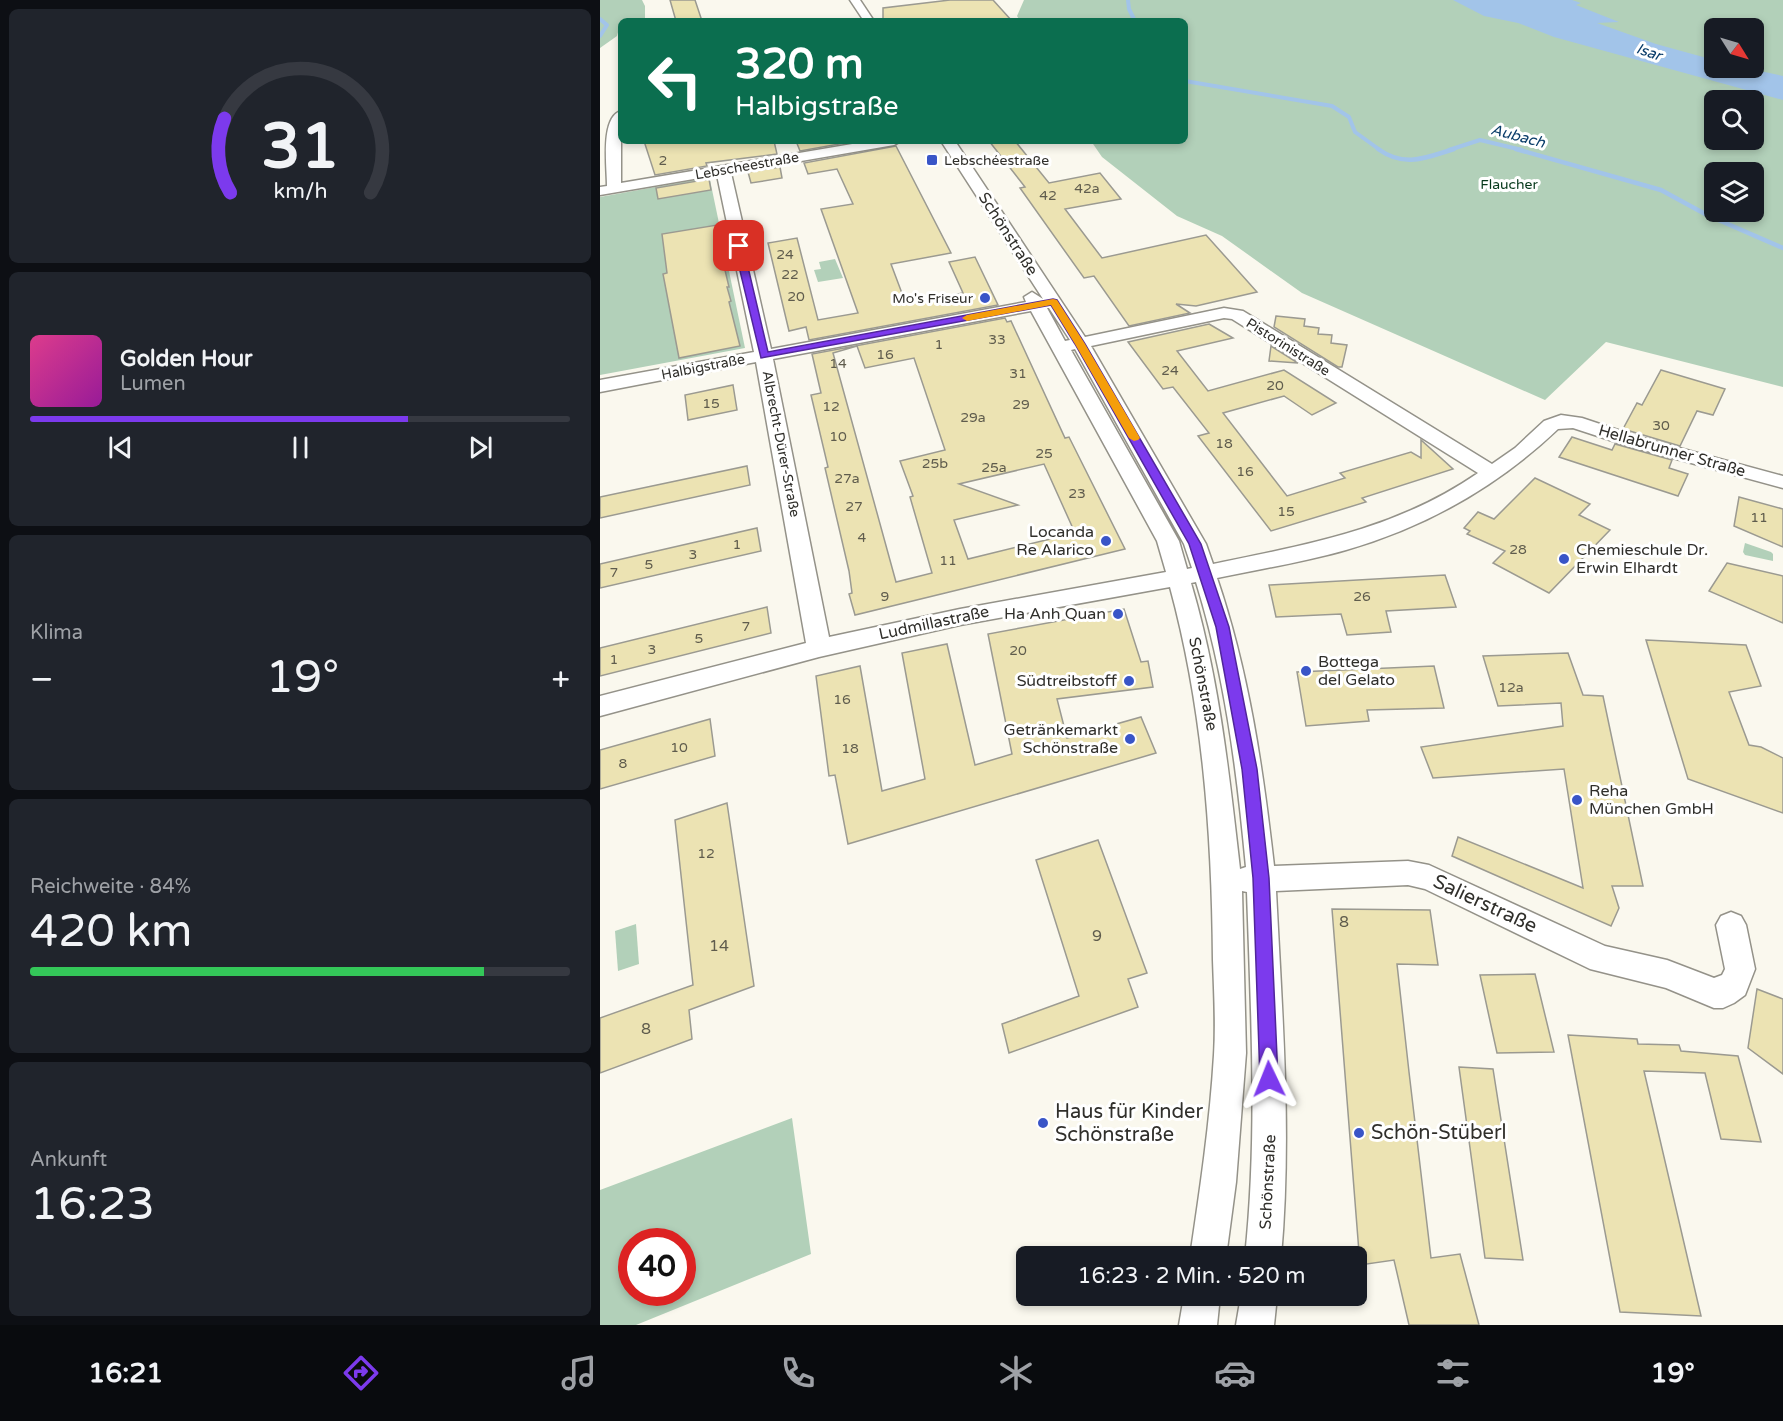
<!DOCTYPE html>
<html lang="de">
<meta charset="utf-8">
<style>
:root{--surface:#171b24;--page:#20242c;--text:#f1f3f6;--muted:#9ea1a6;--line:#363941;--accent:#7c3aed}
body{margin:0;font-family:"Varela Round",sans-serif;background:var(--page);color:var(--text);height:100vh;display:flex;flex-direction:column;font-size:22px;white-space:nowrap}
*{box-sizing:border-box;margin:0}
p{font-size:20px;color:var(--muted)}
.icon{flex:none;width:33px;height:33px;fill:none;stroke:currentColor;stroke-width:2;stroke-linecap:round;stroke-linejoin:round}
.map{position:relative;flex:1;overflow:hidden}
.side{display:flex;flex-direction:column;gap:9px;padding:9px;background:#0d0f14;width:600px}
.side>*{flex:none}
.top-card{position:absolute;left:18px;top:18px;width:570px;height:126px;border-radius:9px;box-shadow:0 3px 9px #0003;background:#0b6e4f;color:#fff;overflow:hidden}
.needle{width:39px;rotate:127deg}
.controls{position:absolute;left:1104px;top:18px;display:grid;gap:12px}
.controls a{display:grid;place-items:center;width:60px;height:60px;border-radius:9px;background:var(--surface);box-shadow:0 3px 9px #0003;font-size:30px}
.speed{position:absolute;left:18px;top:1228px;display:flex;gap:12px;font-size:30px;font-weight:700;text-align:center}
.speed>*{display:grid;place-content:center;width:78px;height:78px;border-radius:50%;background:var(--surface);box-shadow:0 3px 9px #0003;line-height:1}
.speed .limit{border:9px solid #d22;background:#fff;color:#111}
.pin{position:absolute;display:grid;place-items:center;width:51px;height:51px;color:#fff;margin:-26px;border-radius:12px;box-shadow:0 3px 9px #0006}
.me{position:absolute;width:66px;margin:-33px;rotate:358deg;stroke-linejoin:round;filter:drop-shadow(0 0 4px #0008)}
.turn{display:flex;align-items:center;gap:21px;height:126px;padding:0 18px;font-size:27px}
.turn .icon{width:78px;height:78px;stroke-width:2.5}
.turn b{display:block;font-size:42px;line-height:51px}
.big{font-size:45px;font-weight:600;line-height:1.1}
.side .widget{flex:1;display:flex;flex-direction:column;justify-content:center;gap:9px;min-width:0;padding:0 21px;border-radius:9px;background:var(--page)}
.side .dial{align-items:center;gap:0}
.dial svg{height:156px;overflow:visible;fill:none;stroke:var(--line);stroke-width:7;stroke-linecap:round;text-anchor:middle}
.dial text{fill:var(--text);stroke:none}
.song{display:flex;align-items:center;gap:18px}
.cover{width:72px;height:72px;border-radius:9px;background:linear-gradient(135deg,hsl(330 70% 55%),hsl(300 70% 35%))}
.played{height:6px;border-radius:3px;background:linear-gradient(90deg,var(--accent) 70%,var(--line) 70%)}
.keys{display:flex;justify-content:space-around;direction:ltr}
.heat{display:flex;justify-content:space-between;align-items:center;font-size:33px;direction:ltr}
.charge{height:9px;border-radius:4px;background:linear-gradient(90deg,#34c759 84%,var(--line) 0)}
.trip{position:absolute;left:416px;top:1246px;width:351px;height:60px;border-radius:9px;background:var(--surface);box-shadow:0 3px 9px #0003;font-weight:600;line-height:60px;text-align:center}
.tab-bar{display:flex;height:96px;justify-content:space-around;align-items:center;background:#090b0e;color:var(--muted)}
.tab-bar .icon{width:42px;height:42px}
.tab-bar .active{color:var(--accent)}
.tab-bar b{font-size:27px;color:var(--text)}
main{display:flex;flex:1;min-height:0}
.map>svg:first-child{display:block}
.green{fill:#b2d0b9;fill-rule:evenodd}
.water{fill:#a2c4e9}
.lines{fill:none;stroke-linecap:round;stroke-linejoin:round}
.stream-far1{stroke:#a2c4e9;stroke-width:4}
.stream{stroke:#a2c4e9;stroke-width:4.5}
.building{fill:#ece3b3;stroke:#9b9a91;stroke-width:1.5;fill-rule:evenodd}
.minor-casing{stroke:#949289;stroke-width:3}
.minor{fill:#fff;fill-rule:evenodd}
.route{fill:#7c3aed;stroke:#51269a;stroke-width:1.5}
.slow{fill:#f59e0b}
.poi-dot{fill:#3955c7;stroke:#fff;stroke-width:2}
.labels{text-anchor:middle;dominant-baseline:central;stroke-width:6;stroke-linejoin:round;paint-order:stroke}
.number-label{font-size:14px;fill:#5f5c4d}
.far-poi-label{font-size:14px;fill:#302f2b;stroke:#fff;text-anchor:start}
.far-street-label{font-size:14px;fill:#302f2b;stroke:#fff}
.far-park-label{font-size:14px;fill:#06391b;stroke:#fff}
.far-water-label{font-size:15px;font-style:italic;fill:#0a3d6a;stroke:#fff}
.street-label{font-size:16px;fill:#302f2b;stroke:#fff}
.poi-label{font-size:16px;fill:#302f2b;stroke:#fff;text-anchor:end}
.near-number-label{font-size:16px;fill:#5f5c4d}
.near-street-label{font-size:20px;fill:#302f2b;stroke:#fff}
.near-poi-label{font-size:20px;fill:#302f2b;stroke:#fff;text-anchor:start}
</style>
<main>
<section class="side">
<div class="widget dial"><svg viewBox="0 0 100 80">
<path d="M14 69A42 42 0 1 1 86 69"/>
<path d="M14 69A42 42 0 0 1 11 31" stroke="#7c3aed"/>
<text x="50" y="56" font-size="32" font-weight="700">31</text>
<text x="50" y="72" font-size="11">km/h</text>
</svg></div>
<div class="widget">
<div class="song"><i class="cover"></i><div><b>Golden Hour</b><p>Lumen</p></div></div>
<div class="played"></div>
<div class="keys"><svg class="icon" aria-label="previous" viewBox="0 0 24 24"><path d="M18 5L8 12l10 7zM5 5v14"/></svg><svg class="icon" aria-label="pause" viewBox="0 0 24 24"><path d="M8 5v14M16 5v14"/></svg><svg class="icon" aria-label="next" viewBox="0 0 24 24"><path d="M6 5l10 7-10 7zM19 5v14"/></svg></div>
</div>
<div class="widget"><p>Klima</p>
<div class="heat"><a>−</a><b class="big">19°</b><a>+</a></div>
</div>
<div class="widget"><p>Reichweite · 84%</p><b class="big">420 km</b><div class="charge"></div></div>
<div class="widget"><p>Ankunft</p><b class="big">16:23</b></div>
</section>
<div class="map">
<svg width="1183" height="1325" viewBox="0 0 1183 1325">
<rect width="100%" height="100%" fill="#faf8ee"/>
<g class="green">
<path d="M0,0H42L45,6V19L43,21H21L17,36L0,48Z"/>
<path d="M424,0H1183V387L1006,342L945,400L702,293L622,236L577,216L502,157L491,141H585V21H420L417,16ZM1114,28H1154V68H1114ZM1114,100H1154V140H1114ZM1114,172H1154V212H1114Z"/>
<path d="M105,178L110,180L145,348L0,375V197Z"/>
<path d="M235,259L243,278L218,282L214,270L221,269L219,262Z"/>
<path d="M1145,543L1171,552L1173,554V561L1145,555L1143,552Z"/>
<path d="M36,924L39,964L18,971L15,931Z"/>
<path d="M192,1118L211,1254L36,1325H0V1190ZM32,1242H82V1293H32Z"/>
</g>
<path class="water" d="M853,0H972L981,3L976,5L1019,22L997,23L1056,44L1114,60V68H1146L1183,76V100L954,37L918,23L884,16Z"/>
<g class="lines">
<g class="stream-far1">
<path d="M528,0L529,9L535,21"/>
<path d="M0,19L7,25L0,36"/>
<path d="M585,81L732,106L749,117L755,132L780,150"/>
<path d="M849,150L880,140L922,150"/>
</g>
<g class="stream">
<path d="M778,149C805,168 825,158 854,149"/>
<path d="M916,149L1061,190L1107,215L1183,248"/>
</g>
</g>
<g class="building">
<path d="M70,0H95L102,21H76Z"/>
<path d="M350,0H393L412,21H283V8Z"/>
<path d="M44,141H174L177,154L106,163L107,166L55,175Z"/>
<path d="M196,141H256L200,151Z"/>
<path d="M389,141H415L449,183L500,173L521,199L465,209L502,258L606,235L657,292L596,306L576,304L590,313L529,326L494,276L484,278L420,188L425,187Z"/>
<path d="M296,146L351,253L291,264L306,304L363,293L349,262L375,257L398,305L209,340L206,327L189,331L168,243L197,238L218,320L258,313L221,209L253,204L237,169L208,174L204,163Z"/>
<path d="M180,167L182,178L151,183L148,172Z"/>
<path d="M109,179L111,190L58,199L56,188Z"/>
<path d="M117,225L120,249L129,287H127L131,301L129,302L140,346L79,358L63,274L67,273L62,234Z"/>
<path d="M676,316L705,319L704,326L719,328L718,334L732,335L731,343L747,345L742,367H738L674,327Z"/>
<path d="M405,318L407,322L411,321L465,438L469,437L525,549L255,615L249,594L252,593L249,571L225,468L228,467L211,395L221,393L212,354ZM257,346L265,368L314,358L345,450L300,461L313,496L310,497L332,573L296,582L233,353ZM444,464L475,533L368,559L354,520L418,505L359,484Z"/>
<path d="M609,324L633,338L577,351L608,391L684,370L736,403L712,415L684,396L623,413L687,496L745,478L740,473L811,452L821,458V440L853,469L762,498L766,502L671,531L598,436L609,433L573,387L563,389L528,342Z"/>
<path d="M671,346L698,363L669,361Z"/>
<path d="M1061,370L1125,389L1113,415L1097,411L1080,446L1023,429L1037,403L1042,405Z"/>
<path d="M133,385L137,410L88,420L85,395Z"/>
<path d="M972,437L1012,450L1015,444L1072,460L1069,468L1088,474L1078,496L959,457Z"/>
<path d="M147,466L150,485L0,518V497Z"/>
<path d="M935,478L990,504L979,515L1010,530L949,593L893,563L905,551L867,534L870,531L864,528L878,512L894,519Z"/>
<path d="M1139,497L1183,509V547L1134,526Z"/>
<path d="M157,528L161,551L0,588V564Z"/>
<path d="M1127,563L1183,576V623L1109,591Z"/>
<path d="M845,575L856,607L786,611L791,632L747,635L741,614L676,617L669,585Z"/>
<path d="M167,607L171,633L0,676V648Z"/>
<path d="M524,609L541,662L548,661L553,687L457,699L467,738L541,717L556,753L248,844L235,775L229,776L216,676L260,666L282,791L325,779L302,653L347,644L375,765L412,754L388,634Z"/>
<path d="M1046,640L1146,645L1161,686L1129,692L1149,745L1161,747L1183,758V813L1088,779Z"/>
<path d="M968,653L983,695L1003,696L1043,886H1012L1019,908L1011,926L852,856L858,837L983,888L964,769L833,778L821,747L963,726L961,703L898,706L883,656Z"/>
<path d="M834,666L844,708L767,710L769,721L706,726L697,672Z"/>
<path d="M110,719L115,756L0,789V750Z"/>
<path d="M127,803L154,986L89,1010L92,1039L0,1073V1018L93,985L75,820Z"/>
<path d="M498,840L547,973L528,979L538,1007L409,1053L402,1024L479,996L436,860Z"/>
<path d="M732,909L830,910L838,965L797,964L809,1072L831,1258L860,1254L879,1325H809L794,1260L760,1265Z"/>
<path d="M935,974L954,1052L897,1053L880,975Z"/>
<path d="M1157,989L1183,999V1074L1148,1048Z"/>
<path d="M968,1035L1037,1039L1038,1044L1079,1045L1081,1051L1138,1056L1161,1142L1121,1139L1105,1073L1044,1071L1101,1316L1020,1312Z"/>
<path d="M859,1067L893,1069L923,1260L885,1258Z"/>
</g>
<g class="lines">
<g class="minor-casing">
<g id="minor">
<path d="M250,0H260L274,21H264Z"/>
<path d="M21,111V183L270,141H301L294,145L131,173L171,349L426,302L424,297L432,292L443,299L341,141H355L485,337L624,308L643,311L892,464L915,448L944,421L961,415L982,418L1039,437L1183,476V488L1025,445L973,428L958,429C898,486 826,527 746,550C704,562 660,569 617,578C649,672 663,769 674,866L808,861L829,865L1005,946L1067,960L1114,978L1122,975L1125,969L1116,925L1121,916L1131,912L1141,916L1146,925L1155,969L1145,995L1134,1003L1123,1008H1114L1066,988L990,969L825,889L808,885L676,891C682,1013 692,1135 681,1257H645C658,1135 651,1014 647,892L642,891L646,1053L636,1182L626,1257H590C600,1190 610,1122 614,1055C616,1023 614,991 613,960C612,835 603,708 570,587L360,625L219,657L0,716V696L206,643L156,362L0,392V380L154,352L117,175L0,195V187L7,186C7,167 0,117 21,111ZM447,308H449L470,340L465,341ZM431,311L557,541L566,572L360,609L229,637L173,359ZM624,318L632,319L878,473C795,530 709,544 613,564L606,544L491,346ZM475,349L584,544L592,568L587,569L579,541L471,350ZM596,582C625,675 637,771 646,867L640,869C629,773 619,677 591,583Z"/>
<path d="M584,1296H620L617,1325H579Z"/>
<path d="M641,1296H677L674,1325H636Z"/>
</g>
</g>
<use href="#minor" class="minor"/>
</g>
<path class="route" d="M139,243L143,246L168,352L453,299L457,300L485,344L601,544L629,627L657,769L669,878L678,1079L676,1085L669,1088L663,1085L660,1079L653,878L642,769L616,627L589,544L475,344L451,305L161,358L134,246Z"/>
<path class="slow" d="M453,299L457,300L485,344L540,438L538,440L534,441L529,438L475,344L451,305L367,321L362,318L367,315Z"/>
<g class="poi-dot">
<rect x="326" y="154" width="12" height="12" rx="3"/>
<circle cx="385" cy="298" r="6"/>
<circle cx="506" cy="541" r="6"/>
<circle cx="964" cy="559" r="6"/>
<circle cx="518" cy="614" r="6"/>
<circle cx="706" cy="671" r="6"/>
<circle cx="529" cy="681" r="6"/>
<circle cx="530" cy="739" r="6"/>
<circle cx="977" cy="800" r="6"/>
<circle cx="443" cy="1123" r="6"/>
<circle cx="759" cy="1133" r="6"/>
</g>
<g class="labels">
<g class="number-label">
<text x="63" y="160">2</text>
<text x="487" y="188">42a</text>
<text x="448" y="195">42</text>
<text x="185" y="254">24</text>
<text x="190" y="274">22</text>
<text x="196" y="296">20</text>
<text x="397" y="339">33</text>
<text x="339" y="344">1</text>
<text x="285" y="354">16</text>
<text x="238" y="363">14</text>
<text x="570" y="370">24</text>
<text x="418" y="373">31</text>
<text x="675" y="385">20</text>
<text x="111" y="403">15</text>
<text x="421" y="404">29</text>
<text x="231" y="406">12</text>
<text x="373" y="417">29a</text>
<text x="1061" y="425">30</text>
<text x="238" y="436">10</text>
<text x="624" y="443">18</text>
<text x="444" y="453">25</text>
<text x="335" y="463">25b</text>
<text x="394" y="467">25a</text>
<text x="645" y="471">16</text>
<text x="247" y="478">27a</text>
<text x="477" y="493">23</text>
<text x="254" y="506">27</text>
<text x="686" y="511">15</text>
<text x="1159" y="517">11</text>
<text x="262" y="537">4</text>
<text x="137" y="544">1</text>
<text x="918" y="549">28</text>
<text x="93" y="554">3</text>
<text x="348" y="560">11</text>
<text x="49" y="564">5</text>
<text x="14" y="572">7</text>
<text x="285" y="596">9</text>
<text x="762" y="596">26</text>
<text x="146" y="626">7</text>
<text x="99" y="638">5</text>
<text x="52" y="649">3</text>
<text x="418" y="650">20</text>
<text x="14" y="659">1</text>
<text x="911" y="687">12a</text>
<text x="242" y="699">16</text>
<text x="79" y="747">10</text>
<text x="250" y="748">18</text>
<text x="23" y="763">8</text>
<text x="106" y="853">12</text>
</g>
<g class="far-poi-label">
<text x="344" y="160">Lebschéestraße</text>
<text x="373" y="298" text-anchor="end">Mo's Friseur</text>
</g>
<g class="far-street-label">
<text transform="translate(147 166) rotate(-10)">Lebscheestraße</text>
<text transform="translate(688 347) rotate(32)">Pistorinistraße</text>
<text transform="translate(103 367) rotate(-11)">Halbigstraße</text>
<text transform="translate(181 444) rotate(79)">Albrecht-Dürer-Straße</text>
</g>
<g class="far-park-label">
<text x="909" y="184">Flaucher</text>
</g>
<g class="far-water-label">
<text transform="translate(1049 52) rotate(19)">Isar</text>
<text transform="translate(918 136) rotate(15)">Aubach</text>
</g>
<g class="street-label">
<text transform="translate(408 234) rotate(57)">Schönstraße</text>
<text transform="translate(1072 451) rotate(16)">Hellabrunner Straße</text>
<text transform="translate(334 623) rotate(-12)">Ludmillastraße</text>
<text transform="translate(603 684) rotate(79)">Schönstraße</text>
<text transform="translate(668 1182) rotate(-87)">Schönstraße</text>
</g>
<g class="poi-label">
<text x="494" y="532">Locanda<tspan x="494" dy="18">Re Alarico</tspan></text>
<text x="976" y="550" text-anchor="start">Chemieschule Dr.<tspan x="976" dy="18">Erwin Elhardt</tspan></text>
<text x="506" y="614">Ha Anh Quan</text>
<text x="718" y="662" text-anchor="start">Bottega<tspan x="718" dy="18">del Gelato</tspan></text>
<text x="517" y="681">Südtreibstoff</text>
<text x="518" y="730">Getränkemarkt<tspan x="518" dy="18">Schönstraße</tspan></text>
<text x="989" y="791" text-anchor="start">Reha<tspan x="989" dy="18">München GmbH</tspan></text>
</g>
<g class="near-number-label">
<text x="744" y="922">8</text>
<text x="497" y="936">9</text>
<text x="119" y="946">14</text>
<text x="46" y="1029">8</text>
</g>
<g class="near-street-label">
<text transform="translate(885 904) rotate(25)">Salierstraße</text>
</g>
<g class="near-poi-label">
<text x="455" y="1112">Haus für Kinder<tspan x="455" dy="23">Schönstraße</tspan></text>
<text x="771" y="1133">Schön-Stüberl</text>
</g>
</g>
</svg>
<div class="controls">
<a><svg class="needle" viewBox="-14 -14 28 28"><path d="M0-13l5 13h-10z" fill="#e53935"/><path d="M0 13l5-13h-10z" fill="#9ea1a6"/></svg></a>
<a><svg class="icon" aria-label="search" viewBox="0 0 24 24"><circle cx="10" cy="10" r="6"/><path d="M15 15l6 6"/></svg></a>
<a><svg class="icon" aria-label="layers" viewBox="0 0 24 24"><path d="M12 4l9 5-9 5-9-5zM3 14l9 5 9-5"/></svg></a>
</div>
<div class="speed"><div class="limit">40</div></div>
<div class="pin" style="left:139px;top:246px;background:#d93025"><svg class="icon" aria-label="arrive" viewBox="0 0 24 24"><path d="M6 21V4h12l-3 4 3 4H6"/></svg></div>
<svg class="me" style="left:669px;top:1079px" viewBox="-20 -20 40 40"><path d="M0-17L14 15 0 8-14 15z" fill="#7c3aed" stroke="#fff" stroke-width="4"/></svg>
<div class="trip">16:23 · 2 Min. · 520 m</div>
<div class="top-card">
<div class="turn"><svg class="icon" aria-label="left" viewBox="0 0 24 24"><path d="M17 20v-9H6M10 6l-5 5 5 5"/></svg><div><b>320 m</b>Halbigstraße</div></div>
</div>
</div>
</main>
<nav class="tab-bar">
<b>16:21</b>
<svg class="icon active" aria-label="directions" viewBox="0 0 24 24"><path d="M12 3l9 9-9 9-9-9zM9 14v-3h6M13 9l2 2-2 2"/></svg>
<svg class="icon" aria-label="music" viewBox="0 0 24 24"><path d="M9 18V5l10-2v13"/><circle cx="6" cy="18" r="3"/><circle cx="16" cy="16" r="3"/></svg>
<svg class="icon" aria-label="phone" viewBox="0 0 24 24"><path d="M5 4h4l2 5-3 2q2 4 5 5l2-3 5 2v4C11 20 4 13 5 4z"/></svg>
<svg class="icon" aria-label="climate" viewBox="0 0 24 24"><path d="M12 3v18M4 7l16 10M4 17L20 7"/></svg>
<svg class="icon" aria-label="car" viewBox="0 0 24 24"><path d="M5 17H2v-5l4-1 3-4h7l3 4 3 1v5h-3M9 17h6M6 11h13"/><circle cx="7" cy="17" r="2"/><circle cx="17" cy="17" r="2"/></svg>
<svg class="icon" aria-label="filters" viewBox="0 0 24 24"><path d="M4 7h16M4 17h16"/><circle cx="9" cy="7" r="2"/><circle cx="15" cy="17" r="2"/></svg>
<b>19°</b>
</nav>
